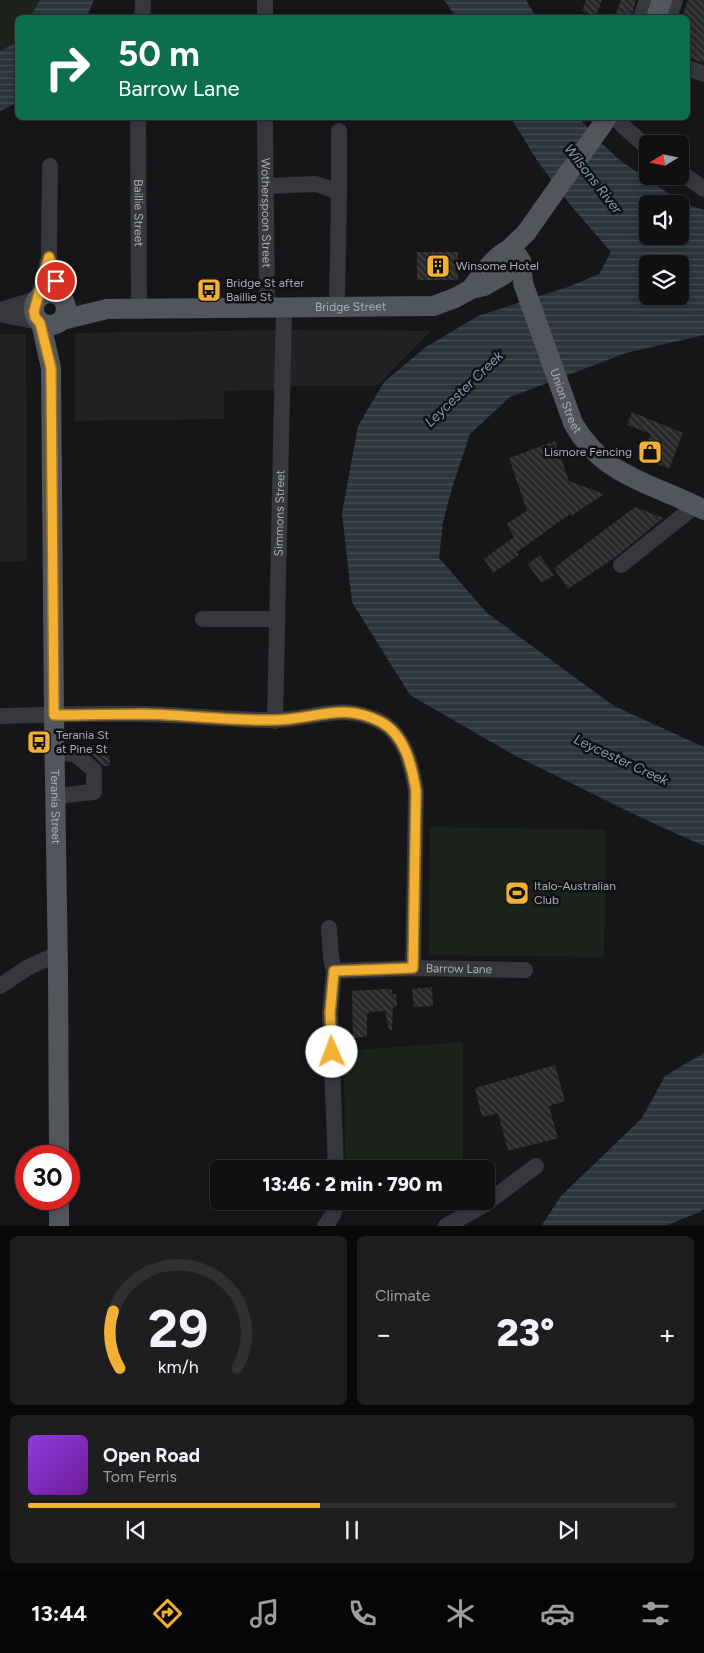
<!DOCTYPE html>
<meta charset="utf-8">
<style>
:root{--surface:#101012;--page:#1e1e20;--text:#f1f3f6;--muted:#9c9d9f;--line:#303032;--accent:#f2b134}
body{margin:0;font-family:Figtree,sans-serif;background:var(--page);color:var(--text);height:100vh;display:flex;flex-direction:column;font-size:19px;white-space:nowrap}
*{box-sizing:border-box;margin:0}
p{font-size:16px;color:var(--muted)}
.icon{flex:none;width:28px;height:28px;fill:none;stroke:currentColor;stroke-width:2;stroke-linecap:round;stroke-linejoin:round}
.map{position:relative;height:1226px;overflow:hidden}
.panel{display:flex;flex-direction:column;gap:10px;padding:10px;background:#09090a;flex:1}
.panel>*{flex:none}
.guide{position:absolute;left:15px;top:15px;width:675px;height:105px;border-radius:8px;box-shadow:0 2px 8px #0003,0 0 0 1px var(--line);background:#0b6e4f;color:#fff;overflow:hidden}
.needle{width:32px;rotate:260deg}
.tools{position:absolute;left:639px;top:135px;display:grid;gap:10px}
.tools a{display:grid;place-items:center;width:50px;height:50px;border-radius:8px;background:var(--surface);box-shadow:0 2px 8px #0003,0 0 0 1px var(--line);font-size:25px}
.speed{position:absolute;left:15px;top:1145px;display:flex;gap:10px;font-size:25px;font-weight:700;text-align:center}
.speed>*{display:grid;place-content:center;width:65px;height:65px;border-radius:50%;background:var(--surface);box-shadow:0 2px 8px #0003,0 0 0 1px var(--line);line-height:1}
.speed .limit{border:8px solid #d22;background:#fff;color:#111}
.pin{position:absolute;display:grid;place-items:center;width:42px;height:42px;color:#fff;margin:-21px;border:2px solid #fff;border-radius:50%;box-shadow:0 1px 5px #0007}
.me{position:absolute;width:55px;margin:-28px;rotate:358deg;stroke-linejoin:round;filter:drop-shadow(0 0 4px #0008)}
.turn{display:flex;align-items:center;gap:18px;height:105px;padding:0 20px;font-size:22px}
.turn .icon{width:65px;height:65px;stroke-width:2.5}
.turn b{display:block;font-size:35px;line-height:42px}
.big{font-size:38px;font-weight:800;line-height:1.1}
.panel .tile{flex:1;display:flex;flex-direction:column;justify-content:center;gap:8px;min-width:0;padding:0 18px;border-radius:8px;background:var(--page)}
.panel .dial{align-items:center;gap:0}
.dial svg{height:130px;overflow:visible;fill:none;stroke:var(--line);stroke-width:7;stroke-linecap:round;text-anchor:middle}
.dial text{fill:var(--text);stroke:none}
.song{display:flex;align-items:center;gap:15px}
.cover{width:60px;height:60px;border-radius:8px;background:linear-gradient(135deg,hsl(270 70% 55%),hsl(280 70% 35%))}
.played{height:5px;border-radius:2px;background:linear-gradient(90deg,var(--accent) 45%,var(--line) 45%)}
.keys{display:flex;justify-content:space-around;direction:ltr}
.heat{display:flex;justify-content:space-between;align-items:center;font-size:28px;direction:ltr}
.panel .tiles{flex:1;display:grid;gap:10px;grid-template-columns:1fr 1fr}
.tile:last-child{grid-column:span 2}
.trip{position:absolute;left:210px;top:1160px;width:285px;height:50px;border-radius:8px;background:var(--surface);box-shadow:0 2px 8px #0003,0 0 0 1px var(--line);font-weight:800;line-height:50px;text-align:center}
.dock{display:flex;height:80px;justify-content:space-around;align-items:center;background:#060607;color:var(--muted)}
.dock .icon{width:35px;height:35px}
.dock .on{color:var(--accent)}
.dock b{font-size:22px;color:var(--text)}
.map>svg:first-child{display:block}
.built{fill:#222225}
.pitch{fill:#1c231d}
.water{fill:url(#water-rules);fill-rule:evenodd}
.building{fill:url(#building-back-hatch)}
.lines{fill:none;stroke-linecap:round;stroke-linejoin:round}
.minor{stroke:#37383d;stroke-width:16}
.major{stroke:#53555c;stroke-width:20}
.route-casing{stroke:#9d7322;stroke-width:12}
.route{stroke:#f2b134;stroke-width:9}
.labels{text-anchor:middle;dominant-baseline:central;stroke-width:5;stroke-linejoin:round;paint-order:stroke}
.street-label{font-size:12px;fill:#a8adb8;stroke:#111113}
.poi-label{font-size:12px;fill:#a8adb8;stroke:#111113;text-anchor:start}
.water-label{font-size:14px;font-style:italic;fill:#7f9bb3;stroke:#111113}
</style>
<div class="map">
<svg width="704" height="1226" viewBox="0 0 704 1226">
<defs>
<pattern id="water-rules" width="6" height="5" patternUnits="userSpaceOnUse" patternTransform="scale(1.25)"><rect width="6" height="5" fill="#2c353c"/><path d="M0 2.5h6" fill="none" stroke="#485056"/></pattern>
<pattern id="building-back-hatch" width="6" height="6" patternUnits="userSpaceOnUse" patternTransform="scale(1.25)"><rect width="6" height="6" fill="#29292c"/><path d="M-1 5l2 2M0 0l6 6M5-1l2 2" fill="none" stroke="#454548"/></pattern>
</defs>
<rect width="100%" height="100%" fill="#161618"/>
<g class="built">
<path d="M292,330L431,331L377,386H290L272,390L224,391V419L75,421V333Z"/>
<path d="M0,334H26L27,561L0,562Z"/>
</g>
<g class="pitch">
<path d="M0,0H40L30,17L18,18C17,41 21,40 0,51Z"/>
<path d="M430,827L606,830L604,957L429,955Z"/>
<path d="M463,1042V1169H345L344,1051Z"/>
<path d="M345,1201H463V1207L345,1208Z"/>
</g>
<g class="water">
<path d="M40,0H94L87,17H30Z"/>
<path d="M444,0H526L536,17H456Z"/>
<path d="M17,39V103L0,111V51L15,43Z"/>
<path d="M511,118H579L599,141L621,161L682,203L704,210V335L626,353L510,397L470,434L452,488L443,522L439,558L487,613L614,706L704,747V846L644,819L514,755L410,695L352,602L342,513L358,426L384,382L426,347L478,316L568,287L599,274L611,252L572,207L538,162ZM648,204H680V236H648ZM648,264H680V296H648Z"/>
<path d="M704,1053V1208L700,1212L667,1225H542L561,1196L642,1118L665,1076Z"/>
</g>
<g class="building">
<path d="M586,0H602L596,16L582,11Z"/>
<path d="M621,0H636L631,18H621L615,15Z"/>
<path d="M688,0H704V63L688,58V18H682Z"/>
<rect x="417" y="252" width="41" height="28"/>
<path d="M632,412L683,433L669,469L642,457L651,434L627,425Z"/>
<path d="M555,441L569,481L604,494L571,516L570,514L517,552L519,555L493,573L484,559L514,537L506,524L527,511L509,458Z"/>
<path d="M635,507L663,518L617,556L568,589L554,568Z"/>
<path d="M540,555L554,575L541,583L528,564Z"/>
<path d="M88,745H102L103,756H110V766H103L89,751Z"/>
<path d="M432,987L433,1006L414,1007L412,989Z"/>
<path d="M386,989L392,990V994H396L397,1007H393L392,1030H389L385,1011L370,1012V1013H367V1037L353,1038L352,991Z"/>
<path d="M555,1065L565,1101L549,1106L558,1138L508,1151L498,1113L482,1117L475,1088Z"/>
</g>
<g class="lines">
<g class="minor">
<path d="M265,0V18"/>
<path d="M142,18L143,0"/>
<path d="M641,18L647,0"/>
<path d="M669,18L675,0"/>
<path d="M688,68L704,74"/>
<path id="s1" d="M138,118L139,308"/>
<path id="s2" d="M265,118L267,307"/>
<path d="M616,118L623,126L648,148"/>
<path d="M680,172L704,189"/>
<path d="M266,186L316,184L339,192L337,306"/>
<path d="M339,192V131"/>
<path d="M49,257L61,297"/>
<path d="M38,298L49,257L50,166"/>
<path d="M0,310L37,299"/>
<path d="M0,314L39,322"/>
<path d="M621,565L695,506"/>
<path d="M203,619H277"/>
<path d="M0,716C48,715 96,713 144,714C187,715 230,720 273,720C314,720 341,701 381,722C405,735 412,766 416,791L413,968"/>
<path id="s3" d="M275,721L284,307"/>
<path d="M55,753L75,754L94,770V792L55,796"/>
<path d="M329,928L331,957L334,971L330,1013L336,1169"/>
<path id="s4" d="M334,971L413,968L525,970"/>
<path d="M0,986L27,968L57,954"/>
<path d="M325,1226L333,1215L337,1201"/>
<path d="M446,1226L484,1205L536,1166"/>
</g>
<g class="major">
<path d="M656,18L662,0"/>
<path d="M507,251L526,233L607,118"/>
<path id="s5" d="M471,289C478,279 496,255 507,251L516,253L521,261L523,283L573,423C604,478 653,483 704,510"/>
<circle cx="50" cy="309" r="16"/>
<path id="s6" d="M62,320L107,309L433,306L455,298L471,289L484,286L505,274"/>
<path id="s7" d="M41,323L51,368L54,715L58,972L59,1156"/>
<path d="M59,1199V1226"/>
</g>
</g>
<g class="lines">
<g class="route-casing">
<path id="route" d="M56,281L49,257L34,311L35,317L40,323L51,368L54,715C84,715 115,714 145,714C188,715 231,721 274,720C314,720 342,701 381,722C405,735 412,766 416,791L413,968L334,971L330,1013L332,1052"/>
</g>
<use href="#route" class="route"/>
</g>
<defs>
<g id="building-square" transform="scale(1.25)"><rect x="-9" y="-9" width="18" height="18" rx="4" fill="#f2b134" stroke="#111113"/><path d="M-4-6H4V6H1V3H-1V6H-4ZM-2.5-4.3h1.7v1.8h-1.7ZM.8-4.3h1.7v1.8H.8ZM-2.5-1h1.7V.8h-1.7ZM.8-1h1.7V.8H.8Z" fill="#111"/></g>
<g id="bus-square" transform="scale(1.25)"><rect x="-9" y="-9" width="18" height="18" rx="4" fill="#f2b134" stroke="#111113"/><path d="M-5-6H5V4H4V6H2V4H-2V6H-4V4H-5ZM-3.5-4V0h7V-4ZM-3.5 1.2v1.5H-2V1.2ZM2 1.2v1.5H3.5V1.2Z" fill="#111"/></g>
<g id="shop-square" transform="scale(1.25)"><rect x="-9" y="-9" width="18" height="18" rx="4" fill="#f2b134" stroke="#111113"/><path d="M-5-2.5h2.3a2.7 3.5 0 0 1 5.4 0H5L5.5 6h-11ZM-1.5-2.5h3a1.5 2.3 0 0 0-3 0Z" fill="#111"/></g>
<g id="stadium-square" transform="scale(1.25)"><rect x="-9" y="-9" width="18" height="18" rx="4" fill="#f2b134" stroke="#111113"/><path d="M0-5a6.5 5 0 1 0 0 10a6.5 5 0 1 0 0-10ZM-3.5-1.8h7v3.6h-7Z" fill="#111"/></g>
</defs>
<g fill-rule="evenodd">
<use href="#building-square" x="438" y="266"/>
<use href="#bus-square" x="209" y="290"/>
<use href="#shop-square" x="650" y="452"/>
<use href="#bus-square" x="39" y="742"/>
<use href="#stadium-square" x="517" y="893"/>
</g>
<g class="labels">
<g class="street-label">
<text stroke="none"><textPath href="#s2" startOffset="95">Wotherspoon Street</textPath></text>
<text stroke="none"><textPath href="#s1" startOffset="95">Baillie Street</textPath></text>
<text stroke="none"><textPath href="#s6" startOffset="290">Bridge Street</textPath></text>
<text stroke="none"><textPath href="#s5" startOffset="219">Union Street</textPath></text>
<text stroke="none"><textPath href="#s3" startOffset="208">Simmons Street</textPath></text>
<text stroke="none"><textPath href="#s7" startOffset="485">Terania Street</textPath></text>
<text stroke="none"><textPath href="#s4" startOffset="125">Barrow Lane</textPath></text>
</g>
<g class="poi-label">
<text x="456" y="266">Winsome Hotel</text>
<text x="226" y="283">Bridge St after<tspan x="226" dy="14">Baillie St</tspan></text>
<text x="632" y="452" text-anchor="end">Lismore Fencing</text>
<text x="56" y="735">Terania St<tspan x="56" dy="14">at Pine St</tspan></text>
<text x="534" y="886">Italo-Australian<tspan x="534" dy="14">Club</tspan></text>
</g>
<g class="water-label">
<text transform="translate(593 179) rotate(52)">Wilsons River</text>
<text transform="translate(464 389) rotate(-44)">Leycester Creek</text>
<text transform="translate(621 760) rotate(25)">Leycester Creek</text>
</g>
</g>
</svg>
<div class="tools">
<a><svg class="needle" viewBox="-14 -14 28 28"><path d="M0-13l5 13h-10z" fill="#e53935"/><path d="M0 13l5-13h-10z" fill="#9c9d9f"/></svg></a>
<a><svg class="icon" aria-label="sound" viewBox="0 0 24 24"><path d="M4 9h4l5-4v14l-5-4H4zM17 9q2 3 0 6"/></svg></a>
<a><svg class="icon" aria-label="layers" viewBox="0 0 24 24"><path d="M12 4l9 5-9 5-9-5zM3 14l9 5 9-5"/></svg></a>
</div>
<div class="speed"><div class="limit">30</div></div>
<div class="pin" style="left:56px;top:281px;background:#d93025"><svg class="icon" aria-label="arrive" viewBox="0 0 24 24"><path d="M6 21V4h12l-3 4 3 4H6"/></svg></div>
<svg class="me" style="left:332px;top:1052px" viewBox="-20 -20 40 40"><circle r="19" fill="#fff"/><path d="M0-13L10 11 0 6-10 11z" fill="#f2b134"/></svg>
<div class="trip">13:46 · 2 min · 790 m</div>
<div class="guide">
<div class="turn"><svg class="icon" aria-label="right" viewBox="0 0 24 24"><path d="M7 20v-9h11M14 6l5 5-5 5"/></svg><div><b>50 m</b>Barrow Lane</div></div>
</div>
</div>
<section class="panel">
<div class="tiles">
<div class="tile dial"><svg viewBox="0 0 100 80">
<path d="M14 69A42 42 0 1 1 86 69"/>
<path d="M14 69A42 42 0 0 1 10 34" stroke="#f2b134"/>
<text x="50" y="56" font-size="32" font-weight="700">29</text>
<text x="50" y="72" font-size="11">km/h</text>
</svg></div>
<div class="tile"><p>Climate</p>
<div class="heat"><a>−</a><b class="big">23°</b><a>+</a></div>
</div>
<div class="tile">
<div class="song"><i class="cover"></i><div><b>Open Road</b><p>Tom Ferris</p></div></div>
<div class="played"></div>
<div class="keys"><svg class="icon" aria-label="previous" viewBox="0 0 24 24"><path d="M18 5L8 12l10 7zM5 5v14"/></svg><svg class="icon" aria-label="pause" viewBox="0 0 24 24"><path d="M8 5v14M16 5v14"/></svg><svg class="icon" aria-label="next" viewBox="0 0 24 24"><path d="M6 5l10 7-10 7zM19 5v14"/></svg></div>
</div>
</div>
</section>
<nav class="dock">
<b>13:44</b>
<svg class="icon on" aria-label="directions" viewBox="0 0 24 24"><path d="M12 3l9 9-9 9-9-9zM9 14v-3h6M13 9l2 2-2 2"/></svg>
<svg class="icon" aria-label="music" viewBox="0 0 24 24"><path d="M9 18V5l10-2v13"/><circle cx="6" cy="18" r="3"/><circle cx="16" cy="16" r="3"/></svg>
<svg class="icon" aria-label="phone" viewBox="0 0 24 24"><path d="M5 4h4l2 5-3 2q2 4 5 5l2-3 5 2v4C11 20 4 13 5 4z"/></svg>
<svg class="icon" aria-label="climate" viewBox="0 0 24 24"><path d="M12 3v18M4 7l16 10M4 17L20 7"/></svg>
<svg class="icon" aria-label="car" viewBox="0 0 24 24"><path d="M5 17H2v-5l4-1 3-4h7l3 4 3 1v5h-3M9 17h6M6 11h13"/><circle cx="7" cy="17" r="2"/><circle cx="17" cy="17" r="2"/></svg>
<svg class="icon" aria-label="filters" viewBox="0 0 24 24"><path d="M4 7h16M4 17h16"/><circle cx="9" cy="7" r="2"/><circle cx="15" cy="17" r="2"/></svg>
</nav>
